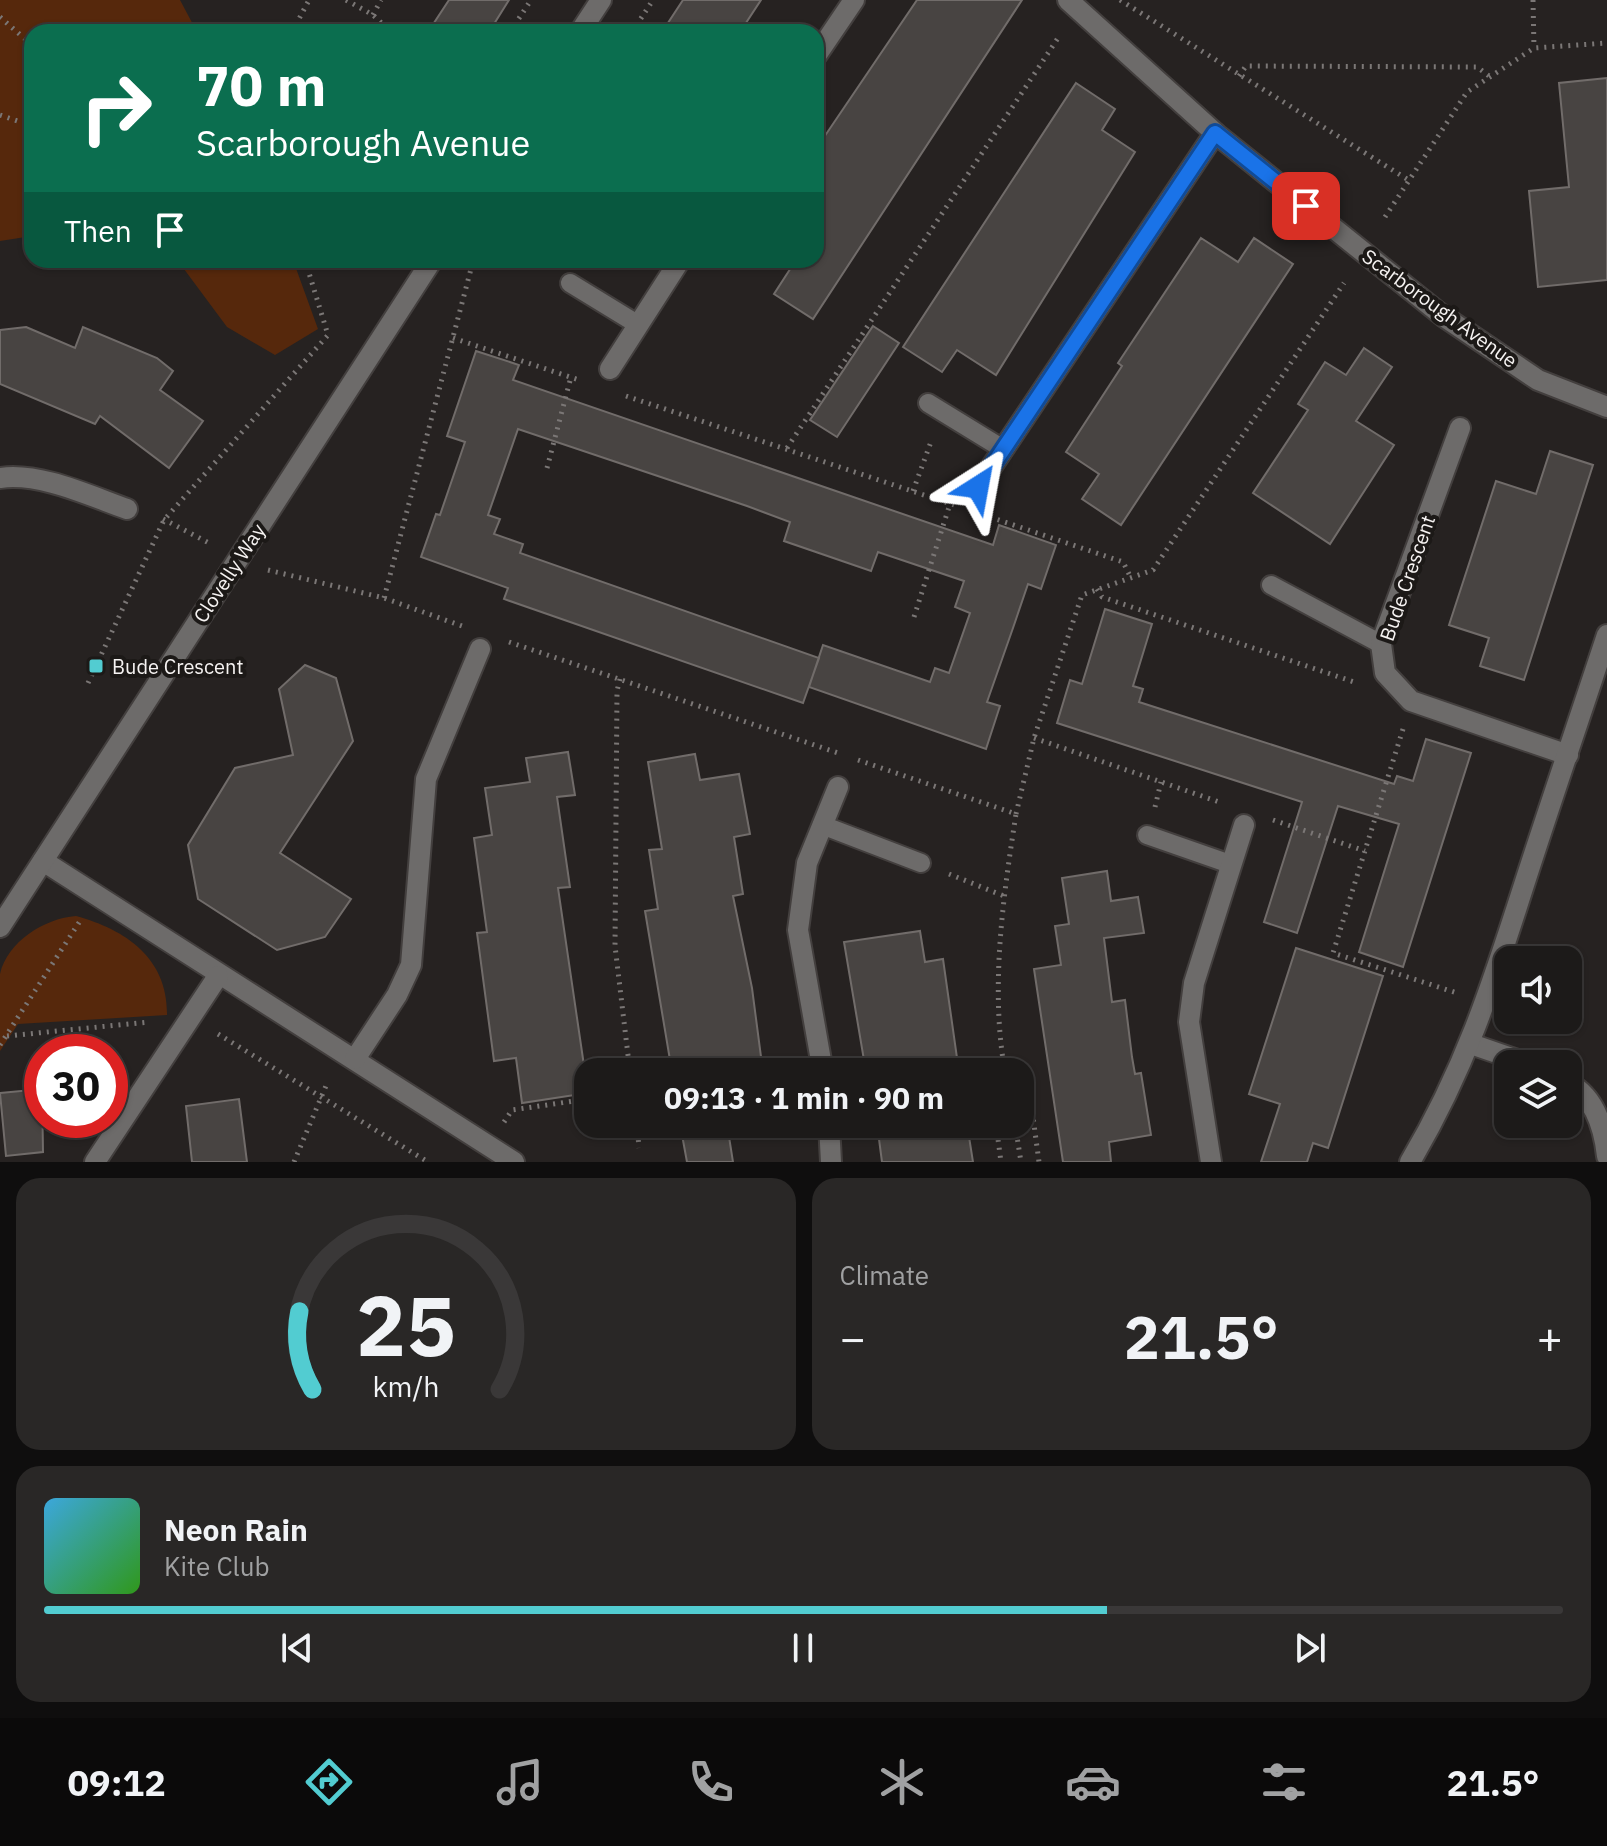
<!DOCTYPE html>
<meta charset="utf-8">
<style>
:root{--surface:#1c1a19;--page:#292726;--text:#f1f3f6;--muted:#a0a1a2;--line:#3a3838;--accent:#52ccd1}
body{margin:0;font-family:"IBM Plex Sans",sans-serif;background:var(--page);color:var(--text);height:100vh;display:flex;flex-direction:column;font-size:30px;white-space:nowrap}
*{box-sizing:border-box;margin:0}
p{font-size:26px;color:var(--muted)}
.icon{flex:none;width:44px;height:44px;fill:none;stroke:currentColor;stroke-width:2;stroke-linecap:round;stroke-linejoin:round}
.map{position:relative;height:1162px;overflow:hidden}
.sheet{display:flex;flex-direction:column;gap:16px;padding:16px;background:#0f0e0e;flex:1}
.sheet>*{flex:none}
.banner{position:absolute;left:24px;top:24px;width:800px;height:244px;border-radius:24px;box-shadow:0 2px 6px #0004,0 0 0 2px var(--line);background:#0b6e4f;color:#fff;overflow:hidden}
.controls{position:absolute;left:1494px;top:946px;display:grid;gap:16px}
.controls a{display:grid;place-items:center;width:88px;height:88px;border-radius:16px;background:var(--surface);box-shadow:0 2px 6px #0004,0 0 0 2px var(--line);font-size:40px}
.speed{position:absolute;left:24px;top:1034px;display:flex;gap:16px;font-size:40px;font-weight:700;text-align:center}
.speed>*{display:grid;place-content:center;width:104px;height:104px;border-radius:50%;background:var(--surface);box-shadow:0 2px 6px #0004,0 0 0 2px var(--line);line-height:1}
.speed .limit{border:12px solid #d22;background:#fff;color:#111}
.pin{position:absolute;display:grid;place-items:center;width:68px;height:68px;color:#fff;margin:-34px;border-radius:16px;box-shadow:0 4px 12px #0006}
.me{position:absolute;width:88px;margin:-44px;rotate:34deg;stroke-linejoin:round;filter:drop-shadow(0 0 6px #0008)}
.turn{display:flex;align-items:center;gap:28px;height:168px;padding:0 40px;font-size:36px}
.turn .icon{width:104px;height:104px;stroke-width:2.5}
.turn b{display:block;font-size:56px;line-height:68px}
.then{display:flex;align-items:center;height:76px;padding:0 40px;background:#0003;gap:16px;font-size:30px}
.big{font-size:60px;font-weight:800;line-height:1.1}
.sheet .card{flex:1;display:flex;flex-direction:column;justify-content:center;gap:12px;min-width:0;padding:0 28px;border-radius:24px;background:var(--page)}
.sheet .dial{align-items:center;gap:0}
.dial svg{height:208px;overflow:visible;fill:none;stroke:var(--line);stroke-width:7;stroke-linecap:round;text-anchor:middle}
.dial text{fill:var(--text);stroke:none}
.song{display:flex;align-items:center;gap:24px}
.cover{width:96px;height:96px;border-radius:12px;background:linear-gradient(135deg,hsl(200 70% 55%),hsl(110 70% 35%))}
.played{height:8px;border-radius:4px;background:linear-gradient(90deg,var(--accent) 70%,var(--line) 70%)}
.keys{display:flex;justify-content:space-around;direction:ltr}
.heat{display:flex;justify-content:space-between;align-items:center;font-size:44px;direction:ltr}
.sheet .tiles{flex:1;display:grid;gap:16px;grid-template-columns:1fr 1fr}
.card:last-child{grid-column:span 2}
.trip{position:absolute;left:574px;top:1058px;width:460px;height:80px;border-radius:24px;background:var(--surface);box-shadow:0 2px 6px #0004,0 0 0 2px var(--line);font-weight:800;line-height:80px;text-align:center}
.menu{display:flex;height:128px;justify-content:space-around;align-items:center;background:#0b0a0a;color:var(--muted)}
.menu .icon{width:56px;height:56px}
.menu .selected{color:var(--accent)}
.menu b{font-size:36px;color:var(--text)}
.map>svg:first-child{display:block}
.green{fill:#56280c}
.building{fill:#484442;stroke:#716c6a;stroke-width:2}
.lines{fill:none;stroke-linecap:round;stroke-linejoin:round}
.service-casing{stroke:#433f3e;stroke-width:22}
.minor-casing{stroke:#433f3e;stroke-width:24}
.tertiary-casing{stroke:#433f3e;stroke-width:24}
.path{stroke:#7b7776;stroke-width:5;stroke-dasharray:2 6;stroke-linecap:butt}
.service{stroke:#6d6b6a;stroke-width:18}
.minor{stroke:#6d6b6a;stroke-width:20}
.tertiary{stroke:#6d6b6a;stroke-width:20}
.route-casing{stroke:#114b97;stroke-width:20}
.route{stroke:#1a73e8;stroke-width:14}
.poi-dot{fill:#52ccd1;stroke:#1c1917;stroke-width:3}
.labels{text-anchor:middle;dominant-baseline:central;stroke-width:8;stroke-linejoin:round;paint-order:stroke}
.street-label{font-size:20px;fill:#f6f3f2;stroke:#1c1917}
.poi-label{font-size:20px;fill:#f6f3f2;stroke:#1c1917;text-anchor:start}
</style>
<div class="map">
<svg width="1607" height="1162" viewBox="0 0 1607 1162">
<rect width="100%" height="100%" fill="#262221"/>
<g class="green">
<path d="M0,0H180L197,32H32V236L0,241Z"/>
<path d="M168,260H293L318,329L275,355L227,327L181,265Z"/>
<path d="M76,916C127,930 168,959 167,1015L18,1024L0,1051C0,1027 0,997 0,974C7,942 45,918 76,916Z"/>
</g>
<g class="building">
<path d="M449,0H509L489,32H428Z"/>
<path d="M683,0H761L740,32H662Z"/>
<path d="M917,0H1022L813,319L774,294L796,260H816V149Z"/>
<path d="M1607,78V280L1538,287L1529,191L1569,187L1559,83Z"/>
<path d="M1076,83L1115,109L1102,130L1135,152L996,375L957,350L942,372L903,347Z"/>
<path d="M1201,238L1238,262L1254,238L1293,264L1121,525L1082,499L1099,474L1066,452L1122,366L1118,363Z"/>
<path d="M873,326L899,343L837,437L810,420Z"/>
<path d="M26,327L75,348L83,327L157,358L173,371L160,390L203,421L169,468L100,416L95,424L0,384V330Z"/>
<path d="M1364,348L1392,367L1356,421L1394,445L1330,544L1253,493L1308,410L1298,404L1325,362L1346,375Z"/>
<path d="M476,351L519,365L513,380L993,545L999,525L1056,545L1041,589L1028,584L1013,628L987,702L1000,706L986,749L809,687L823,645L930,682L935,668L949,673L970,613L955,607L964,581L878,552L871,571L784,541L790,522L747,506L518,429L488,515L500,519L494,534L523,544L520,553L819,658L803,703L504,599L508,588L421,557L436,514L440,515L465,442L447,436Z"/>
<path d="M1550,451L1593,465L1524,680L1480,666L1489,638L1449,625L1496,481L1536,494Z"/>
<path d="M1105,609L1152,624L1133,686L1143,689L1139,702L1394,784L1397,776L1413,781L1426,739L1471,753L1403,967L1359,952L1399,824L1338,806L1297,933L1264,922L1302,802L1057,723L1070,680L1082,684Z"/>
<path d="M305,665L336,678L353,741L280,853L351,899L325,937L277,950L198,899L188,845L235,768L293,755L279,689Z"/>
<path d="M568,752L575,795L557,797L570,887L558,888L588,1093L522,1103L516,1058L494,1061L477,933L487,932L474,838L492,835L485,788L530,782L526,758Z"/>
<path d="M695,754L700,780L739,774L750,834L734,837L743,894L733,896L752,988L763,1072H672L645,911L658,909L649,850L662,849L648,762Z"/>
<path d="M1107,871L1111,901L1138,897L1144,933L1104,938L1112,1002L1125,1000L1132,1057L1135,1074L1141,1073L1151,1135L1109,1142L1111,1162H1063L1034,969L1061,965L1055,926L1069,924L1062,878Z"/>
<path d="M920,931L925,962L943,959L959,1072H866L844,942Z"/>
<path d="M1296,948L1383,976L1328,1148L1313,1143L1307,1162H1261L1280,1104L1249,1094Z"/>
<path d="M42,1089L43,1152L6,1156L0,1093Z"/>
<path d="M239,1099L247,1162H192L186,1106Z"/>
<path d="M680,1124H727L733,1162H687Z"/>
<path d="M877,1124H967L973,1162H882Z"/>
</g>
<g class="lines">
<g class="service-casing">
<g id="service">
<path d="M570,283L637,324"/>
<path d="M928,403L1003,449"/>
<path d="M1271,585L1381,644"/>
<path d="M822,825L921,863"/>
<path d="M1147,835L1230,864"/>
</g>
</g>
<g class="minor-casing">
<g id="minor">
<path d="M1068,0L1215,133L1443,316L1538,380L1607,407"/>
<path d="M816,56L854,0"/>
<path d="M610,369L680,260"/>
<path d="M1460,428L1381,644L1385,673L1411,701L1568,755"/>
<path d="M0,478C40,472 90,496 127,509"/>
<path d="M978,487L1215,133"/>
<path d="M43,861L514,1162"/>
<path d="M1471,1044L1529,1064"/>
<path d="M355,1059L397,995L411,965L426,779L480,649"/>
<path d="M823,1072L798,930L807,863L838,787"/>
<path d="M1568,1083C1595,1097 1604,1128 1607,1156"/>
<path d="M829,1124L831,1162"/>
<path d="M95,1162L218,976"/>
<path d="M1211,1162L1189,1022L1194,983L1244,825"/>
<path d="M1410,1162C1464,1071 1491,988 1523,888C1550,804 1579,720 1607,635"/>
</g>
</g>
<g class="tertiary-casing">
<g id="tertiary">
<path d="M580,32L601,0"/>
<path d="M0,927L432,260"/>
</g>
</g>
<g class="path">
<path d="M346,0L373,15L391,32"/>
<path d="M1120,0L1410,181"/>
<path d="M1533,0L1534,48"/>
<path d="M373,15L381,0"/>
<path d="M0,17L32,45"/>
<path d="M292,32L309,0"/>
<path d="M510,32L531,0"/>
<path d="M632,32L653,0"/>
<path d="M1239,76L1246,66L1477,67L1489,76"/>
<path d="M0,115L32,126"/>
<path d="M1385,217L1467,92L1534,48L1607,43"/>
<path d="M453,338L582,381"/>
<path d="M626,396L954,505"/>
<path d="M787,448L1060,35"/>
<path d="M547,468L571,377"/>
<path d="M913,491L932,439"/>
<path d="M990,517L1123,562L1131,578"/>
<path d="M163,519L211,544"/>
<path d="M268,570L384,598L462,626"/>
<path d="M1097,589L1102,597L1357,683"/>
<path d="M384,598L471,269L477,260"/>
<path d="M914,617L950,504"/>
<path d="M509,642L841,754"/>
<path d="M620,679L617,691L615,946L630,1072"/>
<path d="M88,683L164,520L328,335L305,260"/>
<path d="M1403,729L1333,953L1457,993"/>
<path d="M1034,738L1222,803"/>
<path d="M858,760L1016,814C1003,898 990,988 1005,1072"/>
<path d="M1155,807L1161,782"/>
<path d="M1016,814L1034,738L1082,595L1153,570L1344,283"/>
<path d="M1273,820L1365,851"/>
<path d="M949,874L1004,896"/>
<path d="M218,1034L428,1162"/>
<path d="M7,1036L149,1022"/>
<path d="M0,1045L80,921"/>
<path d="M1020,1119L1033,1117L1039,1162"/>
<path d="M504,1122L512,1110L588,1099"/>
<path d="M637,1124L639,1148"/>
<path d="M996,1124L1001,1162"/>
<path d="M1015,1124L1021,1162"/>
<path d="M294,1162L328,1081"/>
</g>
<use href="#service" class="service"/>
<use href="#minor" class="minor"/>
<use href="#tertiary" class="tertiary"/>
</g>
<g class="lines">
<g class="route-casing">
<path id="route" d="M978,487L1215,133L1306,206"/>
</g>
<use href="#route" class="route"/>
</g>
<rect class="poi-dot" x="88" y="658" width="16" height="16" rx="4"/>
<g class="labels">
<g class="street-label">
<text transform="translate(1440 308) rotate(36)">Scarborough Avenue</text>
<text transform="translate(229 573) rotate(-57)">Clovelly Way</text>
<text transform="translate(1407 578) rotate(-71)">Bude Crescent</text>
</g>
<g class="poi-label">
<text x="112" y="666">Bude Crescent</text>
</g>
</g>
</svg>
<div class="controls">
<a><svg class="icon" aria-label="sound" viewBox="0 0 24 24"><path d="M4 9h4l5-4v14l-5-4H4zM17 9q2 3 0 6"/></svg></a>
<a><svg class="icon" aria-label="layers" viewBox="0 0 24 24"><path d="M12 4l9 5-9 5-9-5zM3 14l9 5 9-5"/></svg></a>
</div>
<div class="speed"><div class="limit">30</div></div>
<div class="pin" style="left:1306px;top:206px;background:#d93025"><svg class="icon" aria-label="arrive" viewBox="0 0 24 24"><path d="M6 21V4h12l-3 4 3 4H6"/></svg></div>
<svg class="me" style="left:978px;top:487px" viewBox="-20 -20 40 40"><path d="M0-17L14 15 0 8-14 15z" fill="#1a73e8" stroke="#fff" stroke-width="4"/></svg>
<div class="trip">09:13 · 1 min · 90 m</div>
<div class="banner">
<div class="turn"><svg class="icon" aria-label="right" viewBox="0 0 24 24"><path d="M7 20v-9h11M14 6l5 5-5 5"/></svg><div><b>70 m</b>Scarborough Avenue</div></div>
<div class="then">Then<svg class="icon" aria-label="arrive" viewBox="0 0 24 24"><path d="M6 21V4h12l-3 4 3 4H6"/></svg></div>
</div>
</div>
<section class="sheet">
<div class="tiles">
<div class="card dial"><svg viewBox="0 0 100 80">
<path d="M14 69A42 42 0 1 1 86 69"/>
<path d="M14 69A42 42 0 0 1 9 39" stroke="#52ccd1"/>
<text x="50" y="56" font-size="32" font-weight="700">25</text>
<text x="50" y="72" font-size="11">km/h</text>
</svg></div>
<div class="card"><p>Climate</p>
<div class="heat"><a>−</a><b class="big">21.5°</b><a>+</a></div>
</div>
<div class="card">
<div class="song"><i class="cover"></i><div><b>Neon Rain</b><p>Kite Club</p></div></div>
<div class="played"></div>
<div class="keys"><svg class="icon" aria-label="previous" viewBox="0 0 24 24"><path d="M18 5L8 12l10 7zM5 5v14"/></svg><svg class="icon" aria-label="pause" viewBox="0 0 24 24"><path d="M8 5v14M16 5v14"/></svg><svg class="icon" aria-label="next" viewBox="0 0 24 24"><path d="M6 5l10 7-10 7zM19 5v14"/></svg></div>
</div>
</div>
</section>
<nav class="menu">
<b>09:12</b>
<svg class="icon selected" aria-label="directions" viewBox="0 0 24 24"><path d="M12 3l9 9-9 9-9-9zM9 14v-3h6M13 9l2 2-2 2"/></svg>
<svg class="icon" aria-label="music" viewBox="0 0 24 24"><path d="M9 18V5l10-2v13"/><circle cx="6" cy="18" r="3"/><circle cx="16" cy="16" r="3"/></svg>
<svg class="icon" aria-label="phone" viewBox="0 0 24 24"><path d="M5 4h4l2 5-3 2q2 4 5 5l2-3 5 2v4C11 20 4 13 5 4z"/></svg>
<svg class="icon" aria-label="climate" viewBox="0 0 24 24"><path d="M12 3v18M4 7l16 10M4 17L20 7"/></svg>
<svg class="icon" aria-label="car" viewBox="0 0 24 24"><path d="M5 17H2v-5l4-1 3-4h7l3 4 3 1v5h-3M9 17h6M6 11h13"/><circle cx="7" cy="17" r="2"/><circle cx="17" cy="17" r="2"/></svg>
<svg class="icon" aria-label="filters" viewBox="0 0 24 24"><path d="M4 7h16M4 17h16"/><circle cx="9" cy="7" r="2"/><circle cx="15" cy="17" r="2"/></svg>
<b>21.5°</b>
</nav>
